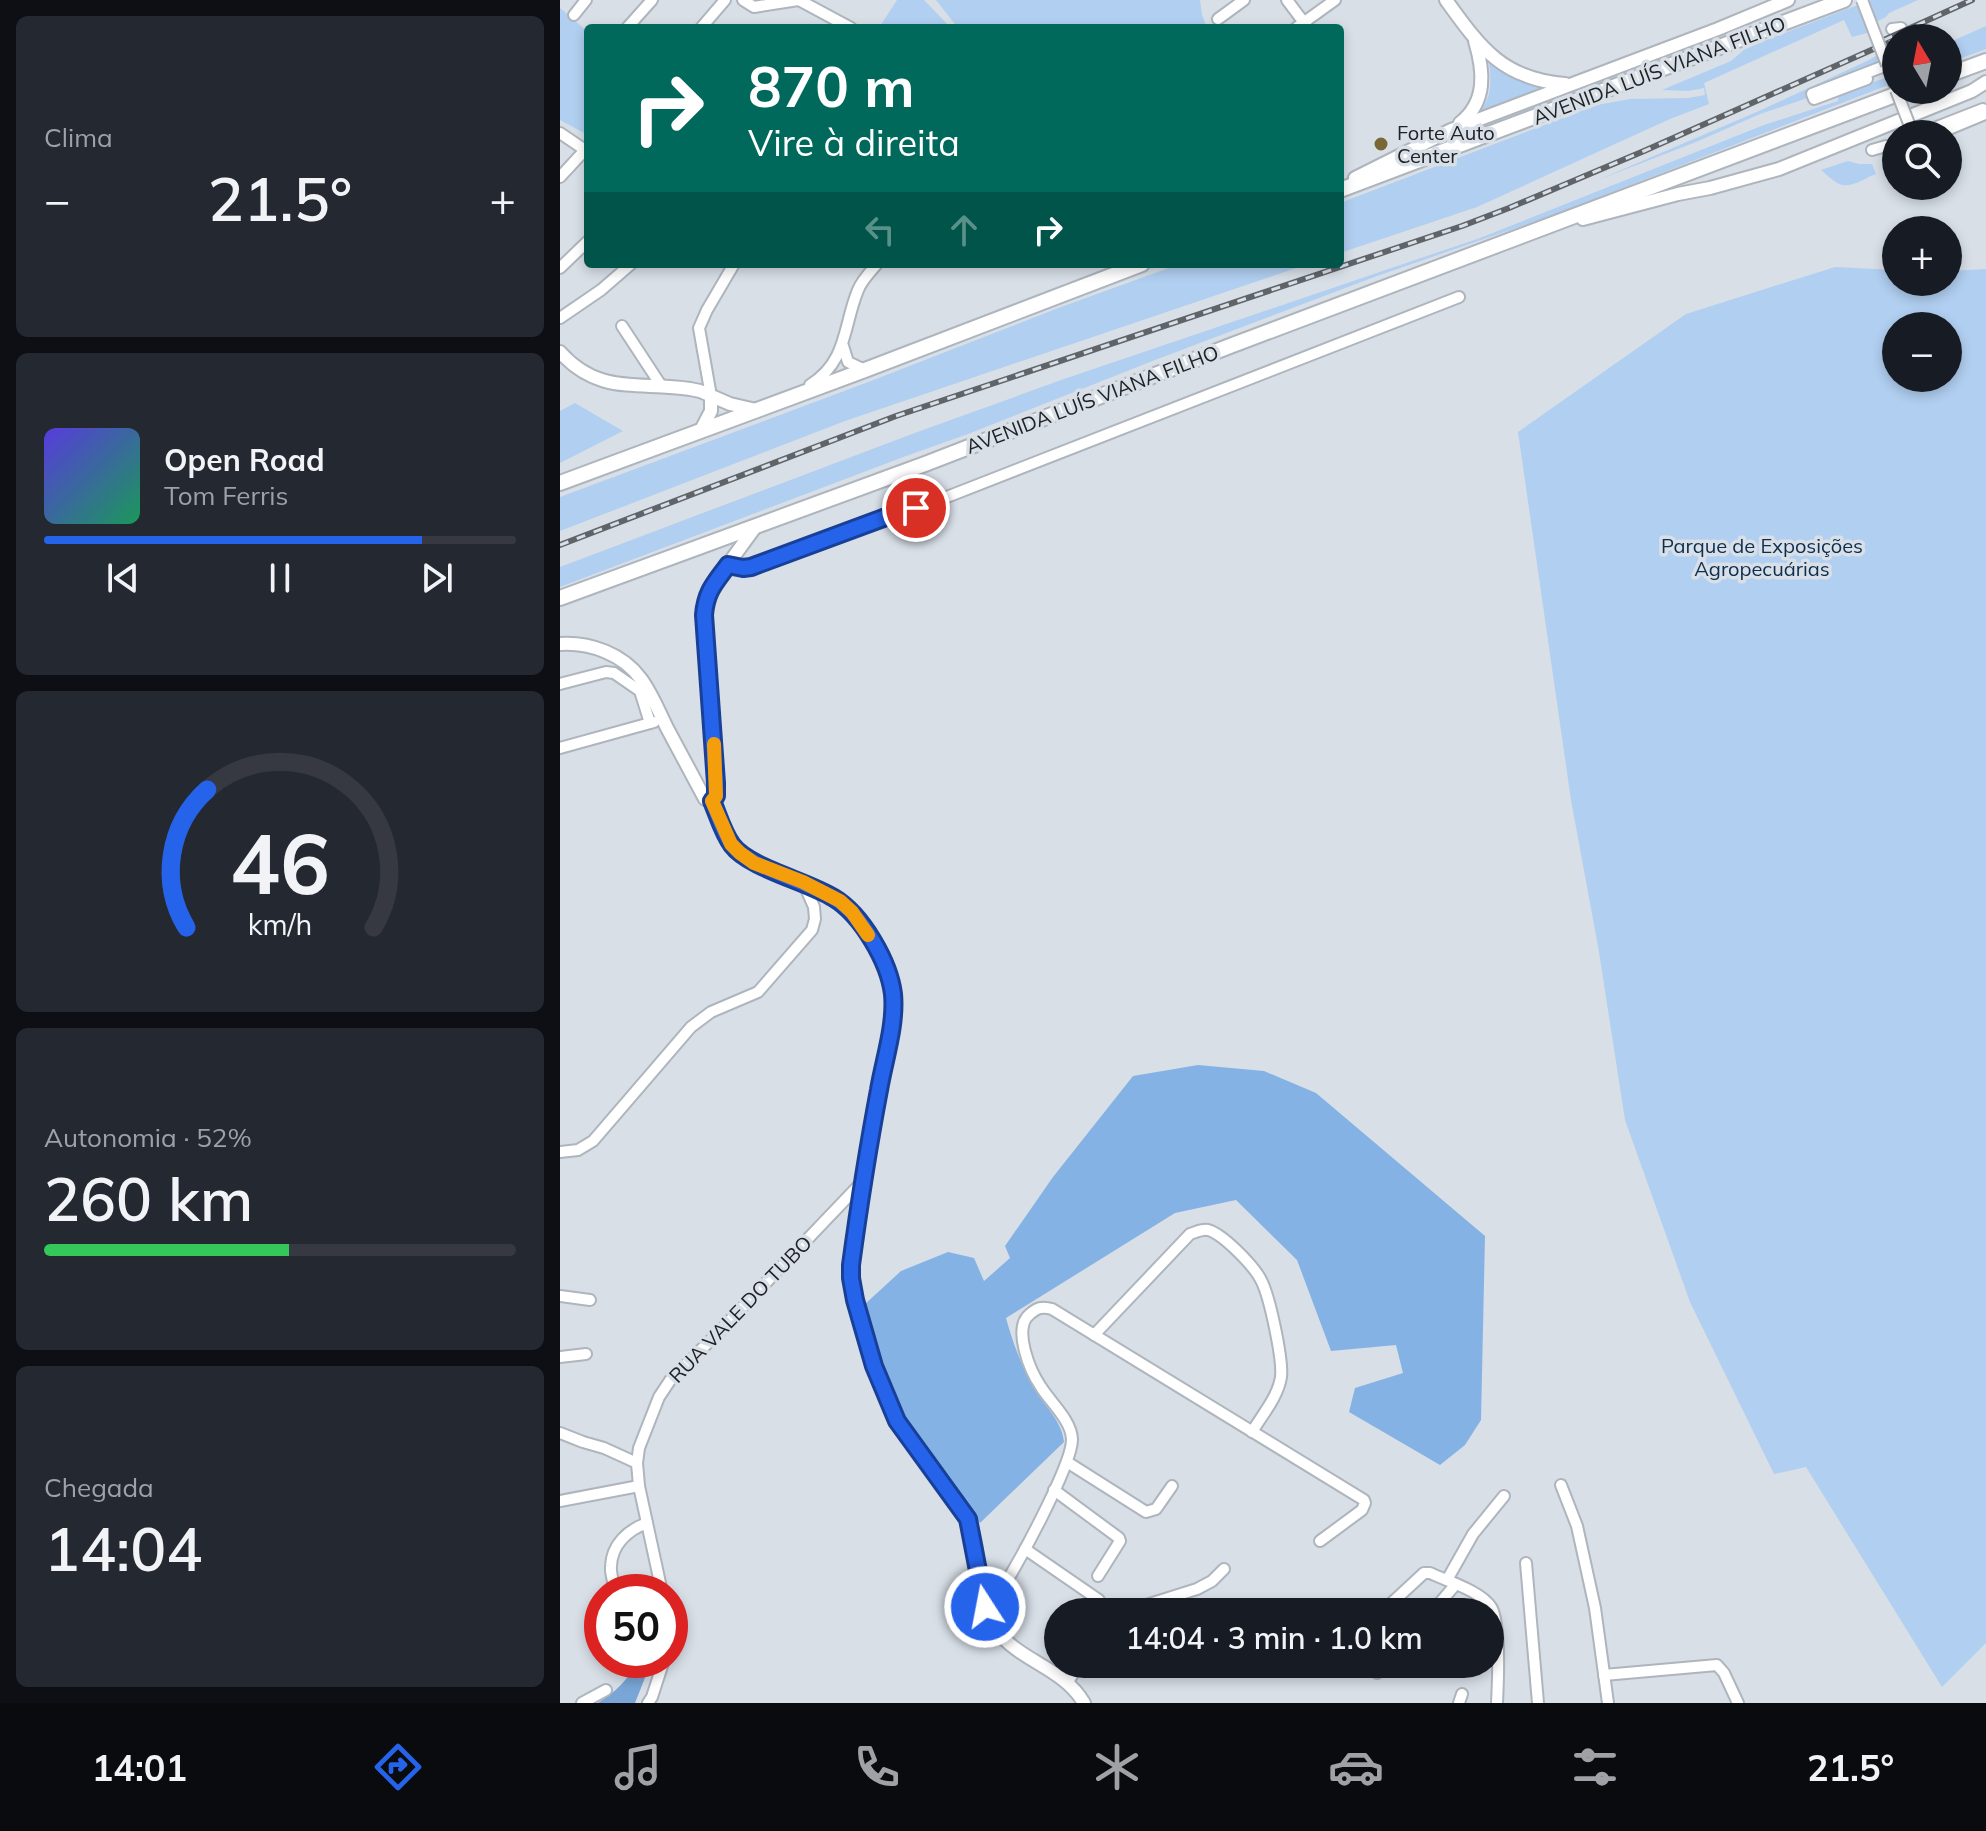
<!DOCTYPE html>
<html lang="pt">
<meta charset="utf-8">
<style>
:root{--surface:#171b24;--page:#242831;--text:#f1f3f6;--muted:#9ea1a6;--line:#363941;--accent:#2563eb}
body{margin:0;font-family:Mulish,sans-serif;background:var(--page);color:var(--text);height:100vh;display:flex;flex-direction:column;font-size:30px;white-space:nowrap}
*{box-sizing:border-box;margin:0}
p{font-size:26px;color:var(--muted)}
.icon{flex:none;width:44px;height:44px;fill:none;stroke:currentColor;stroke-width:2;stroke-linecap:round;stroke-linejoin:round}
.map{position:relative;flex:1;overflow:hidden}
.drawer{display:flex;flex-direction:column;gap:16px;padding:16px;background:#0d0f14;width:560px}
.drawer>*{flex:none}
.hud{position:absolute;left:24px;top:24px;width:760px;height:244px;border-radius:8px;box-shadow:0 4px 12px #0003;background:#00695c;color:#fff;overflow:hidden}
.needle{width:52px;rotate:350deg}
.controls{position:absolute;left:1322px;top:24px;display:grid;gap:16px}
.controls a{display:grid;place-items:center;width:80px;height:80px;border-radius:50%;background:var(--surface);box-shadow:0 4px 12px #0003;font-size:40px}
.speed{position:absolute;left:24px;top:1574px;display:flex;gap:16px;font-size:40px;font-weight:700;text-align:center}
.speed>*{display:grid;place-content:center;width:104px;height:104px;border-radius:50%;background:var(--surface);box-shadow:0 4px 12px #0003;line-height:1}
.speed .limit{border:12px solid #d22;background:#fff;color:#111}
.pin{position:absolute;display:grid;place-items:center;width:68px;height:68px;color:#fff;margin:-34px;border:4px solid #fff;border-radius:50%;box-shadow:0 2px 8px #0007}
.me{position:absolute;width:88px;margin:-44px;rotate:349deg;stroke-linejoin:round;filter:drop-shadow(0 0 6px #0008)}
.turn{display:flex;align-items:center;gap:28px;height:168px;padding:0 32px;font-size:36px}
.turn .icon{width:104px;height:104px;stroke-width:2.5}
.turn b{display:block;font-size:56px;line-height:68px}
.lanes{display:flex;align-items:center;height:76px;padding:0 32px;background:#0003;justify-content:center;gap:40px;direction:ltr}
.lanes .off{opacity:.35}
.big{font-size:60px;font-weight:600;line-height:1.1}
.drawer .tile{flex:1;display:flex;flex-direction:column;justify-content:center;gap:12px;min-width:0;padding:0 28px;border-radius:12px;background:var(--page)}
.drawer .dial{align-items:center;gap:0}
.dial svg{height:208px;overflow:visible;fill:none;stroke:var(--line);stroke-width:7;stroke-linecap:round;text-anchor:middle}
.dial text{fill:var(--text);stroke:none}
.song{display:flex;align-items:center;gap:24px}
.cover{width:96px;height:96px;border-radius:12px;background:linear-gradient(135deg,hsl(250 70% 55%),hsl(150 70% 35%))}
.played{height:8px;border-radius:4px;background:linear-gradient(90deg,var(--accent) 80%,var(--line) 80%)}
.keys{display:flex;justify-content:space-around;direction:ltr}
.heat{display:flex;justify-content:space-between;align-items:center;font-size:44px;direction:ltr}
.charge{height:12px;border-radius:6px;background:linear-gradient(90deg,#34c759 52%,var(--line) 0)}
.trip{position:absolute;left:484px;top:1598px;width:460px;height:80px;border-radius:40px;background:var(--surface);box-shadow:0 4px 12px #0003;font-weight:600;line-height:80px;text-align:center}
.tab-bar{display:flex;height:128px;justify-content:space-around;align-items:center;background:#090b0e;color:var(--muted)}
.tab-bar .icon{width:56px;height:56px}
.tab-bar .selected{color:var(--accent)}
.tab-bar b{font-size:36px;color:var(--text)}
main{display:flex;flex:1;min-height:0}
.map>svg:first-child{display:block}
.green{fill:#b1cff1;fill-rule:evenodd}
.forest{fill:#85b2e4}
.water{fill:#7aa6d7}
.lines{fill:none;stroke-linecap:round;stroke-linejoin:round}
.minor-casing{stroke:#aeb5bd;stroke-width:14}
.major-casing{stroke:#aeb5bd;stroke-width:16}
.highway-casing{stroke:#aeb5bd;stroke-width:18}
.minor{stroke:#fff;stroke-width:10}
.major{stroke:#fff;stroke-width:12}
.highway{stroke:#fff;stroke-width:14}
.rail-casing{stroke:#606469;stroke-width:6}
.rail{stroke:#d8dfe7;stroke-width:3;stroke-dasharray:9;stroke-linecap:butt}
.minor-bridge-casing{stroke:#aeb5bd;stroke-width:14;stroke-linecap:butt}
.minor-bridge{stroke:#fff;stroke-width:10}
.route-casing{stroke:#184099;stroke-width:20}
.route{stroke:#2563eb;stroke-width:14}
.slow{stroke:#f59e0b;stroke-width:14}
.poi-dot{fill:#796836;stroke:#d8dfe7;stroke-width:3}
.labels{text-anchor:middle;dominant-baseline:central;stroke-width:7;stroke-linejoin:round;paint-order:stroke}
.street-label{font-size:20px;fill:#202326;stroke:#d8dfe7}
.poi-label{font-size:20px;fill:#202326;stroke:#d8dfe7;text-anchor:start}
.park-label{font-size:20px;fill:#0e2e4f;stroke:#d8dfe7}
</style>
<main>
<section class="drawer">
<div class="tile"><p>Clima</p>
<div class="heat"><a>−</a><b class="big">21.5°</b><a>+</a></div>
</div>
<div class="tile">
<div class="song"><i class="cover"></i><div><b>Open Road</b><p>Tom Ferris</p></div></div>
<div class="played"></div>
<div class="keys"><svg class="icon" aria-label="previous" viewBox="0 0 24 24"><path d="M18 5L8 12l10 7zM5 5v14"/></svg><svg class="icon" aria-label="pause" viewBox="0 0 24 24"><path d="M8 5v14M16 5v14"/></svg><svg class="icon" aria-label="next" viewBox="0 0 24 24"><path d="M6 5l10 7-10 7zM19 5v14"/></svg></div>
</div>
<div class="tile dial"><svg viewBox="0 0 100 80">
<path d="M14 69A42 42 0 1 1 86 69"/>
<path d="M14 69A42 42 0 0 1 22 16" stroke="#2563eb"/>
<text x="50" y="56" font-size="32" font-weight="700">46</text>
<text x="50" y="72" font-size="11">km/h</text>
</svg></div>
<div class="tile"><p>Autonomia · 52%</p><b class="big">260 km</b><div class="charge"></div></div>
<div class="tile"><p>Chegada</p><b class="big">14:04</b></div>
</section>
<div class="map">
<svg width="1426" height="1703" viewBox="0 0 1426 1703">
<rect width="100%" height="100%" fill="#d8dfe7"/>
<g class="green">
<path d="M337,0H364L391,28H319Z"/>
<path d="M376,0H640L642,15L647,28H398Z"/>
<path d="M1311,0H1358L1329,13L1326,17L1316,22L1318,30L1292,37L1284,20L1144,83L1149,104L1110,119L917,207L780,253V203L1037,105L1070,99L1128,98L1145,95L1144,88L1128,91L1102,90L1171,61L1184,50L1196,44Z"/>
<path d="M0,8L28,32V135L0,120Z"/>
<path d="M1426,26V49L1388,63L1391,55L1388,50V43Z"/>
<path d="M1325,51L1331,61L1336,58V68L1200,114L1136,142L1038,180L1199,111L1307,61Z"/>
<path d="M929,61L988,88L919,112C933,97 931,80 929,61Z"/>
<path d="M1336,74V82L996,214L817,276L595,360L408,434L346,456L0,587V567L352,434L504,379L920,238L1204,125L1278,101V95Z"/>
<path d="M1288,161L1299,164H1312L1316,174C1304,178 1291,190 1277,183C1272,180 1266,174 1261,170Z"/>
<path d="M620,264H748L285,421L0,531V497L311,381L501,307Z"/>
<path d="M1275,267L1336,270V282H1388V271L1426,269V1643L1382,1687L1246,1467L1214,1474L1130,1302L1065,1120L1039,952L1011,800L958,432L1126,314ZM1336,326H1388V378H1336Z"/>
<path d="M15,403L63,431L0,463V411Z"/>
</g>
<path class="forest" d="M638,1065L704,1071L756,1093L925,1236L921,1420L905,1445L880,1465L789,1412L795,1388L843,1373L836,1345L771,1351L737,1260L676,1200L615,1213L446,1318C452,1340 460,1362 471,1383C481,1403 502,1419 504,1442L420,1523L347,1422L322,1363L304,1305L341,1271L388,1252L414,1258L424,1281L450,1258L445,1246L493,1177L573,1076Z"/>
<path class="water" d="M77,1660H92L75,1703H38C56,1691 69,1680 77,1660Z"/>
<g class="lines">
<g class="minor-casing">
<g id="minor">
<path d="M183,0L194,7L238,0"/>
<path d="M239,0L291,28"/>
<path d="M727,0L748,28"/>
<path d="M14,15L26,0"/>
<path d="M658,19L684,0"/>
<path d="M67,28L92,0"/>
<path d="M141,28L165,0"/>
<path d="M736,28L775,0"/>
<path d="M1332,29L1341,28"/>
<path d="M1327,65L1336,89"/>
<path d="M1271,89L1305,76L1307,79L1254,99L1252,94L1327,65L1336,53"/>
<path d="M0,133L28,152"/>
<path d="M1359,134L1423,109L1425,114L1377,134"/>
<path d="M1312,150L1326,146"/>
<path d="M0,177L25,150"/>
<path d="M0,268L28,241"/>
<path d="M0,318L41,290L71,264"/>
<path d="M62,326L102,387"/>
<path d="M283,346L288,362L305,370"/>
<path d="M250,385C288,361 283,326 298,290C302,280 310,272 317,264"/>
<path d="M151,396L139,328L147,310L174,264"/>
<path d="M184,571L334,514L374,502L899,297"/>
<path d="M0,684L46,672L54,673L80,691L90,723"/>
<path d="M0,748L94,722"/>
<path d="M0,1152L18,1150L33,1141L131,1027L151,1012L198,992L252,930L255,919L254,907L243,882"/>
<path d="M0,1296L30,1300"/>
<path d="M534,1335L630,1234C636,1232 642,1229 648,1230C663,1234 694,1266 701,1280C710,1297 723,1360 721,1377C718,1397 702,1415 692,1432"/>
<path d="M0,1357L26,1354"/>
<path d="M0,1433L23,1442L44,1448L77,1463"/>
<path d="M507,1462L586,1512L596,1509L612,1486"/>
<path d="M1001,1485L1017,1526L1035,1608L1048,1703"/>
<path d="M494,1490L559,1538L560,1541L538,1576"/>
<path d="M0,1501L79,1486"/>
<path d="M465,1549L539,1600"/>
<path d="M966,1563L978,1703"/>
<path d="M887,1580L913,1534L944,1496"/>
<path d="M56,1592C54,1584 50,1574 51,1566C52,1544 68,1530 87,1523"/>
<path d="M102,1592L79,1486L77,1463L79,1448L99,1397L111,1379L155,1336L303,1181"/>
<path d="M425,1607C427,1606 433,1600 435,1599C452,1577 513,1464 512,1439C511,1420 491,1403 481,1387C470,1371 452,1328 470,1314C477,1308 482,1306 492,1309L804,1500L805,1503L802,1510L760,1541"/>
<path d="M564,1612L637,1589L652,1581L664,1569"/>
<path d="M822,1612L864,1573H870C887,1581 921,1591 931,1607C941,1622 938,1683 937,1703"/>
<path d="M872,1612L896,1584"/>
<path d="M817,1673L825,1664"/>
<path d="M1044,1675L1157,1665L1164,1673L1178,1703"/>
<path d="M508,1682L519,1664"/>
<path d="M22,1703L46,1690"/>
<path d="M88,1703L92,1697L104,1660"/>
<path d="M899,1703L902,1694"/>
</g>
</g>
<g class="major-casing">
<g id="major">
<path d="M886,0C920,47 942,79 1005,84"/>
<path d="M900,123C927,102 924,71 915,41"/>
<path d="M795,178L891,130L1158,29L1228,0"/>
<path d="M1023,219L1118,194L1150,188L1219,169L1412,91L1426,82"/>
<path d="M0,352C39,396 80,381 130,389L140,391L170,404L196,410"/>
<path d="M141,430L151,411V396"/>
<path d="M0,644C30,642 63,654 81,679C92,694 99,712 107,728C120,752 132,775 145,799L152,801C158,815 163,833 173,845C190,868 247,880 274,898C302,915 329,961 333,994C336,1025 324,1060 319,1090C308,1148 299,1207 291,1265C291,1303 318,1390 338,1422C353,1447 372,1469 389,1492C395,1500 402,1508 407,1517C423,1552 414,1596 436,1629C458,1661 503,1667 524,1703"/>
<path d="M152,801L156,796V783L144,615L145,601L150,589L196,526"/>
</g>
</g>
<g class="highway-casing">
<g id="highway">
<path d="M1388,75L1426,61"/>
<path d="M780,190L1284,0"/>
<path d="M0,483L305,370L582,264"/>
<path d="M0,598L365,464L670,346L1348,90"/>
</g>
</g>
<use href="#minor" class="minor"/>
<use href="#major" class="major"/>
<use href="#highway" class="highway"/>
<g class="rail-casing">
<g id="rail">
<path d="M1324,40L1412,0"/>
<path d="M0,545L336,416L902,226L949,208L1084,151L1336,39"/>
</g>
</g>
<use href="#rail" class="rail"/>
<g class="minor-bridge-casing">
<g id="minor-bridge">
<path d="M1302,0L1327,65"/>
<path d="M1336,90L1353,134"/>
</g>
</g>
<use href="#minor-bridge" class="minor-bridge"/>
</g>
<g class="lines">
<g class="route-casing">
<path id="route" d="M356,508L334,514L191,567L183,568L168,565C155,583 146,591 144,615L156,783V796L152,801C158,815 163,833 172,845C189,868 247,881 274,898C302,915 329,962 333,994C336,1025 324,1060 319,1090C308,1148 299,1206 291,1265V1278L295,1300L314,1366L337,1421L408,1519L425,1607"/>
</g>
<use href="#route" class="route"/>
<path class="slow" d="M154,744L156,796L152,801L171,844L180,853L194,863L243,882L280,901L292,912L308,935"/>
</g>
<circle class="poi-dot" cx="821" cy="144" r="8"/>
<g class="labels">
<g class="street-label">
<text transform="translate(1099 70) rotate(-21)">AVENIDA LUÍS VIANA FILHO</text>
<text transform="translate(532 399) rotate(-21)">AVENIDA LUÍS VIANA FILHO</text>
<text transform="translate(180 1309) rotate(-46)">RUA VALE DO TUBO</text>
</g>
<g class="poi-label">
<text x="837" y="132">Forte Auto<tspan x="837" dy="23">Center</tspan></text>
</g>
<g class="park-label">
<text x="1202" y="545">Parque de Exposições<tspan x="1202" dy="23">Agropecuárias</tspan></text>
</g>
</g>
</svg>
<div class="controls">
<a><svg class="needle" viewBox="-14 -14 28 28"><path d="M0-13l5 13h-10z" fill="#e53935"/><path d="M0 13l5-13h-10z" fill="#9ea1a6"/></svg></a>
<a><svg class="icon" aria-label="search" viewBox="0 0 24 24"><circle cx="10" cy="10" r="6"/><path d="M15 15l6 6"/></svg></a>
<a>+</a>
<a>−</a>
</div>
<div class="speed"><div class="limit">50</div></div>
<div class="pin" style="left:356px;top:508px;background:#d93025"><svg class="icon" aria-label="arrive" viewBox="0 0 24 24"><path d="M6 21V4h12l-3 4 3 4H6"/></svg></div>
<svg class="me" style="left:425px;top:1607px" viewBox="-20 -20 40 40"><circle r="17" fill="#2563eb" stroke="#fff" stroke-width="3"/><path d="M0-11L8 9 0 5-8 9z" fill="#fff"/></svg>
<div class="trip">14:04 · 3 min · 1.0 km</div>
<div class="hud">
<div class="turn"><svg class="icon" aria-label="right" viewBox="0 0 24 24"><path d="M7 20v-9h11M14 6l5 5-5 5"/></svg><div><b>870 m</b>Vire à direita</div></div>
<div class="lanes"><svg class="icon off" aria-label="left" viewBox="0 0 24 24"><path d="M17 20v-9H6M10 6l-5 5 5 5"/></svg><svg class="icon off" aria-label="ahead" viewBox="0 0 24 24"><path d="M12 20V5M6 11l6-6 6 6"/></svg><svg class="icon" aria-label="right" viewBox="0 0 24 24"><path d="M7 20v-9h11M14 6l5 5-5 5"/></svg></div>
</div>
</div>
</main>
<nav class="tab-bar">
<b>14:01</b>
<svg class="icon selected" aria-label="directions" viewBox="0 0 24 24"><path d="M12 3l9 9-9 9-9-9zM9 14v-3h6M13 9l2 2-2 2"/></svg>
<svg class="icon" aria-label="music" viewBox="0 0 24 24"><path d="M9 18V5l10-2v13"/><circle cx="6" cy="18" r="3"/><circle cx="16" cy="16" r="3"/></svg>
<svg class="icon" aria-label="phone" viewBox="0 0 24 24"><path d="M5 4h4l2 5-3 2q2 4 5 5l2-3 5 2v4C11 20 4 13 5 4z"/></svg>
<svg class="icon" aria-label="climate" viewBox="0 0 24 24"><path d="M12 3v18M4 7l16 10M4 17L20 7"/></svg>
<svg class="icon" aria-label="car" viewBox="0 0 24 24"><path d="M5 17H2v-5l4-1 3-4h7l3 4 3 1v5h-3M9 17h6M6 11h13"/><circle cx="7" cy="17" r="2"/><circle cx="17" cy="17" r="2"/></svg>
<svg class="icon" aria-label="filters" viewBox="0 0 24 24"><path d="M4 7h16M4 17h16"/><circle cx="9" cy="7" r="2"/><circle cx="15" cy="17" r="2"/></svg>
<b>21.5°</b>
</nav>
